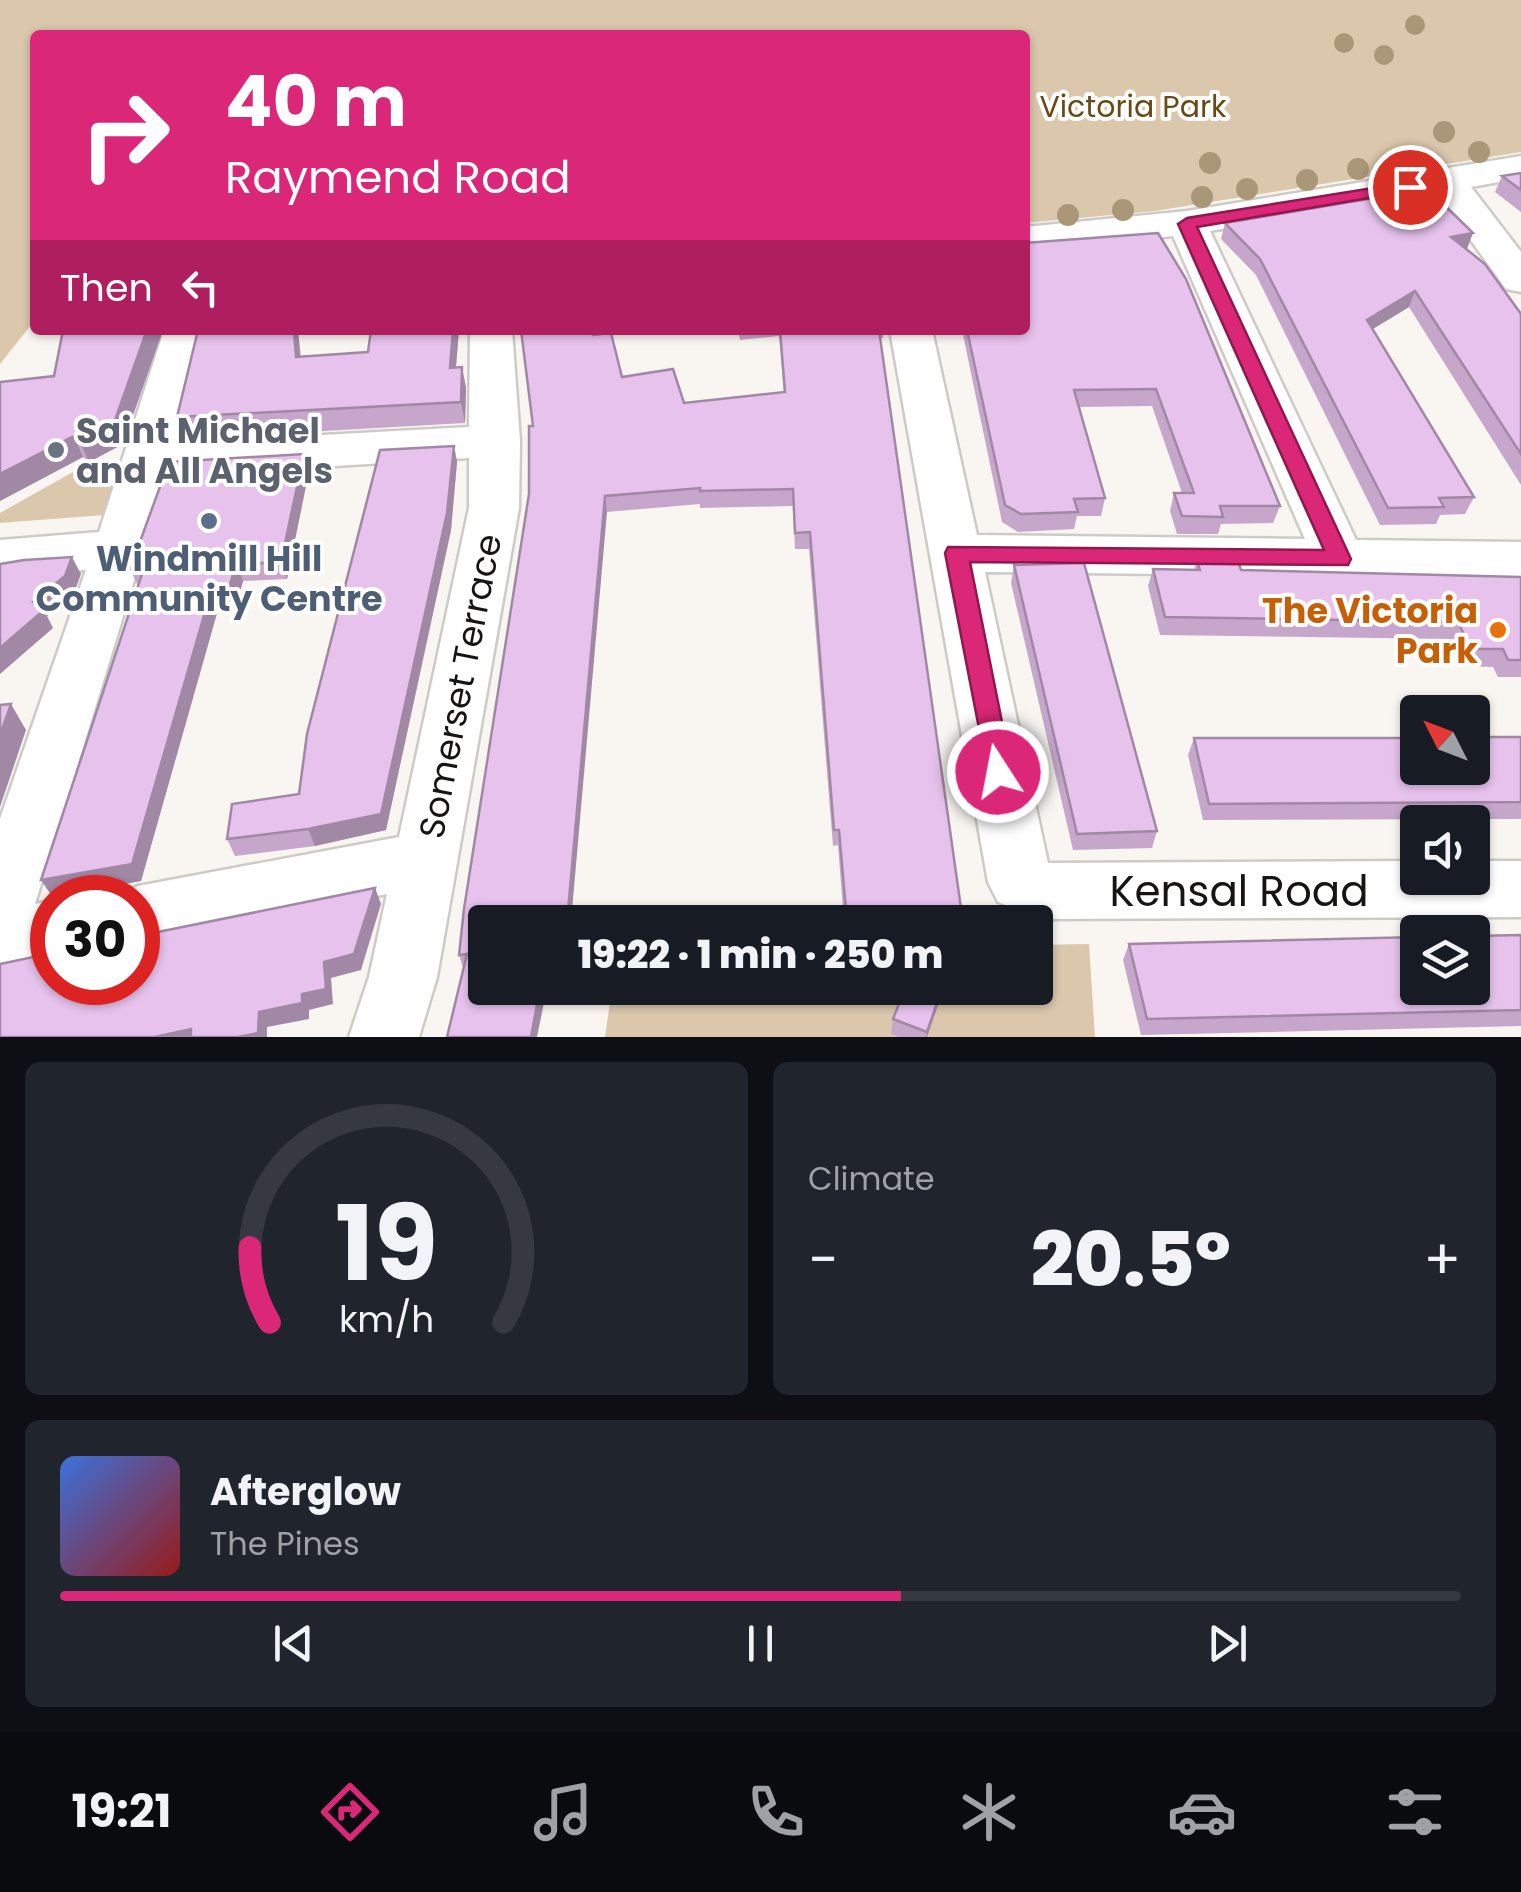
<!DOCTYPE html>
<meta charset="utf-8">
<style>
:root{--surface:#171b24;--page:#20242c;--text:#f1f3f6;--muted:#9ea1a6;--line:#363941;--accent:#db2777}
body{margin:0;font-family:Poppins,sans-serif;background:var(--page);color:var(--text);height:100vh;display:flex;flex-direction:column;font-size:38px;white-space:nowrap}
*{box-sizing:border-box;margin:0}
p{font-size:32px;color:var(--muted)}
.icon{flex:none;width:55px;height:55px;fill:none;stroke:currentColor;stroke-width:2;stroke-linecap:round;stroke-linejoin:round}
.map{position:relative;height:1037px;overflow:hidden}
.details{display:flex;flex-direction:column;gap:25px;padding:25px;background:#0d0f14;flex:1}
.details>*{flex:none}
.guide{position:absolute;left:30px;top:30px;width:1000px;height:305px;border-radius:10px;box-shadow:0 2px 8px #0004;background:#db2777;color:#fff;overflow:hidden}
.needle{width:65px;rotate:312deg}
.buttons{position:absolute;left:1400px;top:695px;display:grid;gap:20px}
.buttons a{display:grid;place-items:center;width:90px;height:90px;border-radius:10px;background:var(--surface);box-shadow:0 2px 8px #0004;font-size:50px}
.speed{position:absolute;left:30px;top:875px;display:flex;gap:20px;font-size:50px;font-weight:700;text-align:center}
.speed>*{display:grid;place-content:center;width:130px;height:130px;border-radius:50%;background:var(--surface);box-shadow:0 2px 8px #0004;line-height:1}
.speed .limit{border:15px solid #d22;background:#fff;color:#111}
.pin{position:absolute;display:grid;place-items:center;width:85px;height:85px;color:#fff;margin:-42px;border:5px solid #fff;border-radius:50%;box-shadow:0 2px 10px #0007}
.me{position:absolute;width:110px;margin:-55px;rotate:349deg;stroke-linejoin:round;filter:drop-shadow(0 0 8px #0008)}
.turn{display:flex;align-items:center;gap:35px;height:210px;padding:0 30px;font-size:45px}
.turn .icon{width:130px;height:130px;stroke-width:2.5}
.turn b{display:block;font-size:70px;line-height:85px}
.then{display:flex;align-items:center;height:95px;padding:0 30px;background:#0003;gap:20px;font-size:38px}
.big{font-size:75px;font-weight:800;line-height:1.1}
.details .tile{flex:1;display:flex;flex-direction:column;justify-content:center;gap:15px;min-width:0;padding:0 35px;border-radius:15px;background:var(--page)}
.details .dial{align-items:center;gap:0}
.dial svg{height:260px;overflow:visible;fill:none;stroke:var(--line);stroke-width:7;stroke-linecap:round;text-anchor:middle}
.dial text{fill:var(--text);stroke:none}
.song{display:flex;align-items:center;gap:30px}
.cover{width:120px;height:120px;border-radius:15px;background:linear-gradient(135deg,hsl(220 70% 55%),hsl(0 70% 35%))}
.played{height:10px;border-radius:5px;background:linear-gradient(90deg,var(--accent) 60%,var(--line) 60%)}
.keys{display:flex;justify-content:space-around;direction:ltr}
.heat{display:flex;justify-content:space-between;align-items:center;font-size:55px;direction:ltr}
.details .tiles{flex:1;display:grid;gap:25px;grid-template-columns:1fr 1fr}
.tile:last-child{grid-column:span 2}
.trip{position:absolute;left:468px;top:905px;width:585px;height:100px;border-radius:10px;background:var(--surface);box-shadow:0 2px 8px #0004;font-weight:800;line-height:100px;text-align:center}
.tab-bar{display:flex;height:160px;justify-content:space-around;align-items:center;background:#090b0e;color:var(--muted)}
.tab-bar .icon{width:70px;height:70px}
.tab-bar .current{color:var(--accent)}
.tab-bar b{font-size:45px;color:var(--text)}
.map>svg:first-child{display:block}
.green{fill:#dac7ac}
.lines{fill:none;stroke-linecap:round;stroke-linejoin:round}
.street-casing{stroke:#cecbc7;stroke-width:5}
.street{fill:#fff;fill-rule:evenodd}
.tree{fill:#aa9778}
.wall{fill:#c6a7cb}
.shaded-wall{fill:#a188a5}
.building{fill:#e6c2ec;stroke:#a188a5;stroke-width:2.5}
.route{fill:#db2777;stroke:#8e194d;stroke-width:2.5}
.worship-dot{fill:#6b7280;stroke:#fff;stroke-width:4}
.service-dot{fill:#5c6f8a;stroke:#fff;stroke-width:4}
.food-dot{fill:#e8710a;stroke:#fff;stroke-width:4}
.labels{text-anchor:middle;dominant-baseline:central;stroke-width:8;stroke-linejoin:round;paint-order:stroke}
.far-park-label{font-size:30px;fill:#694915;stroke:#fff}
.worship-label{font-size:35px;font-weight:bold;fill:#5b616d;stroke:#fff;text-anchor:start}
.service-label{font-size:35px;font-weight:bold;fill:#4e5e75;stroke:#fff}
.food-label{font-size:35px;font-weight:bold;fill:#c56008;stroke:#fff;text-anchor:end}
.street-label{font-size:35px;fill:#161513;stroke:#fff}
.near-street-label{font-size:42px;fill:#161513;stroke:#fff}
</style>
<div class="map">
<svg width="1521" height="1037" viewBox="0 0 1521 1037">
<rect width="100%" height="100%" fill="#f9f6f2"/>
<g class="green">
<path d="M0,0H1521V152L1155,211L1025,223V35H35V320L0,364Z"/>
<path d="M122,466L104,515L0,523V513L80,468L84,471Z"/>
<path d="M1089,944L1095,1037H605L612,988H1035V945Z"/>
</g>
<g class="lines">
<g class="street-casing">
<g id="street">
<path d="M1521,156V178L1471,187L1521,252V292L1506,289L1436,192L1210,231L1356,540L1521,542V578L985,572L1048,863L1418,861V878H1472V861H1521V917L1041,919L998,902L988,882L890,330H932L977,535L1305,539L1173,236L1025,251V227L1187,211Z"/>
<path d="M164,330H206L176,443L469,427L470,330H512L520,441L519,508L437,977L419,1037H349L369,977L387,894L138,944V898H114L138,886L399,837L469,508V458L166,476L35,904L52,901V961L0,971V819L86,570L0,576V540L99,532Z"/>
</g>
</g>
<use href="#street" class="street"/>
</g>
<g class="tree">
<circle cx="1415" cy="25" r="10"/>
<circle cx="1344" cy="43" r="10"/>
<circle cx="1384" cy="55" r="10"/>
<circle cx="1444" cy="132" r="11"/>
<circle cx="1479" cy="152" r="11"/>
<circle cx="1423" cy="159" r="11"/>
<circle cx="1210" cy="163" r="11"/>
<circle cx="1358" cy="169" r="11"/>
<circle cx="1307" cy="180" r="11"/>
<circle cx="1247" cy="189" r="11"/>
<circle cx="1202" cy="197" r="11"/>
<circle cx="1123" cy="210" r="11"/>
<circle cx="1068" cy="215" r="11"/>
</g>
<g class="wall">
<path d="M1521,173V212L1495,192L1502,176Z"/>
<path d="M1225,223L1467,249L1521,314V485L1409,307L1373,329L1474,497L1465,514L1440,515L1436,524L1380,525L1256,275L1221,239Z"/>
<path d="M1025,243L1280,506L1273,523L1221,524L1218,534H1177L1170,511L1174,493H1182L1152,406L1079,407L1105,498L1101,516H1077L1074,529L1018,532L1002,522L962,330H1025Z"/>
<path d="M198,330H298L301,357L368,352L371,330H459L456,367H462L466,388L465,423L185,439L177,417Z"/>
<path d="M738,330H884L883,338H880L963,922H844L838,845L833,846L809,549H795L793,506L700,508V504L607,512L464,970L459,955L529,494L533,426L593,335L622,377L684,403L784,393L779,336L740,340Z"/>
<path d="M54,376L123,444L89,462L83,457L0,501Z"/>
<path d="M454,446L457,462L451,530L386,830L315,846L235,856L227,839L299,794Z"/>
<path d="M304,454L309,471L287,579L243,581L236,605L219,606L141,881L52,896L41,880L138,586L130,569Z"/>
<path d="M1197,561L1241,570L1521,577V677H1498L1493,667L1461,666L1449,639L1160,635L1148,586L1153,569L1194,570Z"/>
<path d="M1014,565L1157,831L1152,848L1073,850L1011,583Z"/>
<path d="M1521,737V819L1203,820L1188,755L1194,738Z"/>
<path d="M1521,935V1026L1141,1035L1123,960L1129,944Z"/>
<path d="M905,988H944L927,1037H899L891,1034L893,1019Z"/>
</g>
<g class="shaded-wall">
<path d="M1473,233L1467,249L1451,237Z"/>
<path d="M1415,291L1409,307L1361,336L1367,320Z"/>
<path d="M147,330H163L123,444L89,462L79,440Z"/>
<path d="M294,330H298L302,379L296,357Z"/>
<path d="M453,330H459L454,389L450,368Z"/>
<path d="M462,367L466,388L465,423L461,402Z"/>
<path d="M74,436L83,457L0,501V474Z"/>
<path d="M454,446L457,462L451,530L386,830L315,846L308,829Z"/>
<path d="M304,454L309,471L287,579L281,562Z"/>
<path d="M605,496L607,512L571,922H567Z"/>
<path d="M72,557L81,574L74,593L47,616L53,628L0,674V648L33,602Z"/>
<path d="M236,564L243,581L236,605L229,588Z"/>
<path d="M212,588L219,606L141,881L52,896L41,880Z"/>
<path d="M11,704L26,730L0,807V735Z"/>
<path d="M375,888L381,904L361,970L331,978L333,1004L309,1010V1019L267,1027V1037H238L259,1012L302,994Z"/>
<path d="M540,988H547L537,1037H531Z"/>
<path d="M942,988H944L927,1037H926Z"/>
<path d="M191,1029L196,1037H155Z"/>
</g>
<g class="building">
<path d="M1521,173V190L1502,176Z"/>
<path d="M1428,189L1473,233L1451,237L1485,264L1521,314V454L1415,291L1367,320L1474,497L1439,498L1444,507L1388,508L1260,259L1225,223Z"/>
<path d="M1158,233L1186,279L1280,506H1220L1223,517L1182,516L1174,493H1194L1156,389L1074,390L1105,498L1074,499L1078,512L1021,514L1005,505L967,330H1025V243Z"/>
<path d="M63,330H147L114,423L79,440L74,436L0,474V382L54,376Z"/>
<path d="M198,330H294L296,357L368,352L371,330H453L450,368L462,367L461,402L177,417Z"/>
<path d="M521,330H592L593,335L611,333L622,377L673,369L684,403L785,392L780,330H879L963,922H929L930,920L885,921L883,908L846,910L839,830H834L810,532L795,533L793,489L700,491V488L605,496L567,922H485V988H540L531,1037H447L467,954L459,955L464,909L529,494V426H533Z"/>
<path d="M454,446L447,513L381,814L308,829L227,839L232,804L299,794L307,734L380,450Z"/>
<path d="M304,454L281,562L236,564L229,588H212L132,864L41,880L144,568L130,569L169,462Z"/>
<path d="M72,557L65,576L33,602L44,610L0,648V564L24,560Z"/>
<path d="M1197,561H1238L1241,570L1521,577V660H1508L1503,649H1471L1458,622L1165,617L1153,569L1200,570Z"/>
<path d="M1084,563L1157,831L1077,834L1014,565Z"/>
<path d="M11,704L0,735V705Z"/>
<path d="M1472,737H1521V802L1209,804L1194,738H1418V768H1472Z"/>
<path d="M375,888L354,954L324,962L326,989L302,994V1003L259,1012L258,1033L238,1037H191V1029L155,1037H0V964L52,953V982H138V936Z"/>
<path d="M1521,935V1010L1147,1019L1129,944L1418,937V988H1472V936Z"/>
<path d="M905,988H942L927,1032L893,1019Z"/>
</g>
<path class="route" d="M1410,182L1419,187L1416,190L1197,227L1351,559L1348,565L970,562L1012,772L1008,780L998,783L989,780L945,553L948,547L1324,550L1178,224L1187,218Z"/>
<circle class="worship-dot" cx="56" cy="450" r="10"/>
<circle class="service-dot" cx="209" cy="521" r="10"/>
<circle class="food-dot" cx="1498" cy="630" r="10"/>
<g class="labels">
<g class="far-park-label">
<text x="1133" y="106">Victoria Park</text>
</g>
<g class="worship-label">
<text x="76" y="430">Saint Michael<tspan x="76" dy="40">and All Angels</tspan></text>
</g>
<g class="service-label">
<text x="209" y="558">Windmill Hill<tspan x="209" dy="40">Community Centre</tspan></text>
</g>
<g class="food-label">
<text x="1478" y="610">The Victoria<tspan x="1478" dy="40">Park</tspan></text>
</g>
<g class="street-label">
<text transform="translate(460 686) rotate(-79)">Somerset Terrace</text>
</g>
<g class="near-street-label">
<text x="1239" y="891">Kensal Road</text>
</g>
</g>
</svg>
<div class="buttons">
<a><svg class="needle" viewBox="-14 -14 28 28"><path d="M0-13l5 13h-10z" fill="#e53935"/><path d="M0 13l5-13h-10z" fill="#9ea1a6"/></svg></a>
<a><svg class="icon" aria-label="sound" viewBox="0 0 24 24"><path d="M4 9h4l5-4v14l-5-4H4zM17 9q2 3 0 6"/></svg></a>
<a><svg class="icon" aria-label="layers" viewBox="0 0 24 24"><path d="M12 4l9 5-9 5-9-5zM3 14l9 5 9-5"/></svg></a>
</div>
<div class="speed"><div class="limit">30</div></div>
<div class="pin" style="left:1410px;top:187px;background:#d93025"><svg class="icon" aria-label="arrive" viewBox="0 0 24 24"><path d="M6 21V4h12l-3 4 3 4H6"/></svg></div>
<svg class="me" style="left:998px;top:772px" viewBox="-20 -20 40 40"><circle r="17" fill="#db2777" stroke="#fff" stroke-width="3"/><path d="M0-11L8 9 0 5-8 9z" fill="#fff"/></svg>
<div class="trip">19:22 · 1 min · 250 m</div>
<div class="guide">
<div class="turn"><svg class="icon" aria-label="right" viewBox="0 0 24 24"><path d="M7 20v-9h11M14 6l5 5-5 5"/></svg><div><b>40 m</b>Raymend Road</div></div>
<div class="then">Then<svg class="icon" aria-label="left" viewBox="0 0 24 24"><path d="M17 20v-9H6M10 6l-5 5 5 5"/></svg></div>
</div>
</div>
<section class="details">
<div class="tiles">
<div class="tile dial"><svg viewBox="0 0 100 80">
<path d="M14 69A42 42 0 1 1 86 69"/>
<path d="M14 69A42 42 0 0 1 8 46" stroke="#db2777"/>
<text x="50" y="56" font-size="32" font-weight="700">19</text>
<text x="50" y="72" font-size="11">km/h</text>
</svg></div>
<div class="tile"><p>Climate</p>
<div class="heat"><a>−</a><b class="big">20.5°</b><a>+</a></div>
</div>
<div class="tile">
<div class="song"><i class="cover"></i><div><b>Afterglow</b><p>The Pines</p></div></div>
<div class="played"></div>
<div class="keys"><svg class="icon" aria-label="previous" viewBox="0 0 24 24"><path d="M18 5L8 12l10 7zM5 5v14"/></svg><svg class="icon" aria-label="pause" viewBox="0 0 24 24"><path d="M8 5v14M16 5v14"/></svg><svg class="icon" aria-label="next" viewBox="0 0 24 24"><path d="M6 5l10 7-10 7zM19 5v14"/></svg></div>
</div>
</div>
</section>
<nav class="tab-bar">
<b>19:21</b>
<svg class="icon current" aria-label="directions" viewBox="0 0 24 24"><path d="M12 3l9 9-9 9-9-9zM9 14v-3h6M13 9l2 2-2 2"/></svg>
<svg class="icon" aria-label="music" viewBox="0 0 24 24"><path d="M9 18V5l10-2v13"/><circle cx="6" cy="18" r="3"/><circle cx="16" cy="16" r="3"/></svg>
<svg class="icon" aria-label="phone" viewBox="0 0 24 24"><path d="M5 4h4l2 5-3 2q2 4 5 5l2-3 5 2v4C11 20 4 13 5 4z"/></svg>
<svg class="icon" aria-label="climate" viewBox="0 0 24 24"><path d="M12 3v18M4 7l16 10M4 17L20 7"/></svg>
<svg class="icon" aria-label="car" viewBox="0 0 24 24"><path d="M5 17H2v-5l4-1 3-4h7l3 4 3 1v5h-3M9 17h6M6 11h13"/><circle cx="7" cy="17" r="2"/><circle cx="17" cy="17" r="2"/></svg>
<svg class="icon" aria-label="filters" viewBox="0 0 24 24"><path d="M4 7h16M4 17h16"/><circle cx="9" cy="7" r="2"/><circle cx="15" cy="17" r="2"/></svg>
</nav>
